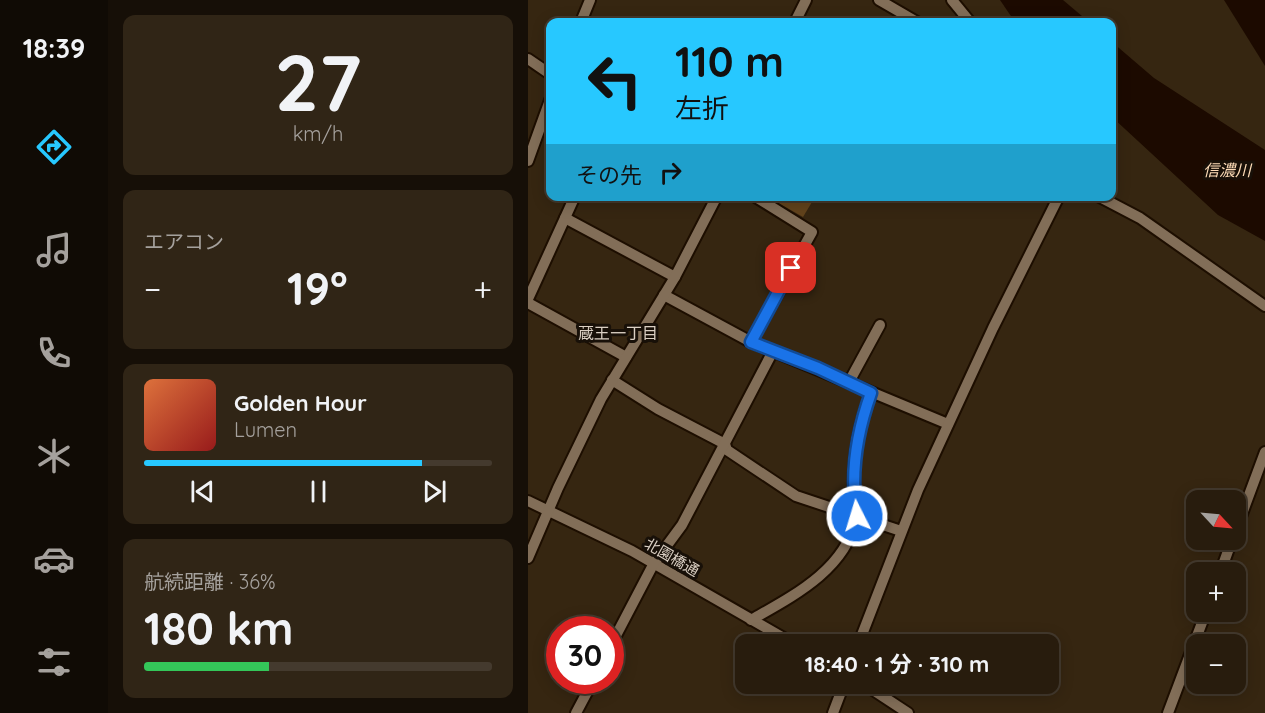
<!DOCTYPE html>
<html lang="ja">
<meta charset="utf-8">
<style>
:root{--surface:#281c0d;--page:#302516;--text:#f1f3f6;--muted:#a5a19d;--line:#443a2e;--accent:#27c8ff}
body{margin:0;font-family:Quicksand,"Noto Sans JP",sans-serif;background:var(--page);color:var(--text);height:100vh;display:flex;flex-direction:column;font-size:22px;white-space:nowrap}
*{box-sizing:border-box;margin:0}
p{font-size:20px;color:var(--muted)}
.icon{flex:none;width:33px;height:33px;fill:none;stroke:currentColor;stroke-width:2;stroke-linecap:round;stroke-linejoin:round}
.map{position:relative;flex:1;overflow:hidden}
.drawer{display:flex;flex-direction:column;gap:15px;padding:15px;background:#160f07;width:420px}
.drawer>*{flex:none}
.hud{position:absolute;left:18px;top:18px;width:570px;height:183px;border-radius:12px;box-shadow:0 3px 15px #0003,0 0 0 2px var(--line);background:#27c8ff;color:#111;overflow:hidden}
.needle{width:39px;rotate:116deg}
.controls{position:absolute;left:658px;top:490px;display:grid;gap:12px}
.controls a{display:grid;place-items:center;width:60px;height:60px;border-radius:12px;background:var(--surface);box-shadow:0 3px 15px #0003,0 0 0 2px var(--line);font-size:30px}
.speed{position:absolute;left:18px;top:616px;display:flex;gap:12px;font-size:30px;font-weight:700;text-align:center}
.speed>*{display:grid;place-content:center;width:78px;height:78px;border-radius:50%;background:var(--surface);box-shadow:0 3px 15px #0003,0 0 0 2px var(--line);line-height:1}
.speed .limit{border:9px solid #d22;background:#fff;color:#111}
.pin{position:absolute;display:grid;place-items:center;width:51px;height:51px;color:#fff;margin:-26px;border-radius:12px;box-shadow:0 3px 9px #0006}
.me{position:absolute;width:66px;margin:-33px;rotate:355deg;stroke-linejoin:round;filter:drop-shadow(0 0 4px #0008)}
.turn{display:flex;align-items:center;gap:21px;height:126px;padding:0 30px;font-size:27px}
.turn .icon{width:78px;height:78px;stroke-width:2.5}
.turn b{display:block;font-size:42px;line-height:51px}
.then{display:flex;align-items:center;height:57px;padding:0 30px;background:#0003;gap:12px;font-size:22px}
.big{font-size:45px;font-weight:700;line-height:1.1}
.drawer .tile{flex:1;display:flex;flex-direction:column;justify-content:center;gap:9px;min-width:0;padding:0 21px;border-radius:12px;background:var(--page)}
.drawer .dial{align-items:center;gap:0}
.dial b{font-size:78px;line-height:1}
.song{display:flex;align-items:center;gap:18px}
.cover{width:72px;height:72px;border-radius:9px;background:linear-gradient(135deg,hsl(20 70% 55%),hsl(0 70% 35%))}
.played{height:6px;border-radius:3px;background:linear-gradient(90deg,var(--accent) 80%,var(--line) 80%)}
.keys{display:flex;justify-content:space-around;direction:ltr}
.heat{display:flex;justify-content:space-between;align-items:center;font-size:33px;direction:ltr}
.charge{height:9px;border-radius:4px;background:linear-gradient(90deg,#34c759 36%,var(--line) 0)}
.trip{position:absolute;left:207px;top:634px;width:324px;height:60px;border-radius:12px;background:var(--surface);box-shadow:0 3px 15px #0003,0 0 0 2px var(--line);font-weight:700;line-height:60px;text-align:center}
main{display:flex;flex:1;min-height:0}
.menu{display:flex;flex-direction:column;width:108px;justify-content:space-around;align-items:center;background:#100b05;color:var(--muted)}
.menu .icon{width:42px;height:42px}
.menu .current{color:var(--accent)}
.menu b{font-size:27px;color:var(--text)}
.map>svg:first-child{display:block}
.green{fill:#62431c}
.water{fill:#1c0a00}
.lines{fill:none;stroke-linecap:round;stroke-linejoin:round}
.minor-casing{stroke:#1d0e00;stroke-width:14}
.minor{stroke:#826e58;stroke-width:10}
.route-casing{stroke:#114b97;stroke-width:15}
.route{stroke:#1a73e8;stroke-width:10}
.labels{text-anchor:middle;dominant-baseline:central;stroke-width:6;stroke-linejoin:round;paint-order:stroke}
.street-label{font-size:15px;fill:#dacfc3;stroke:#181008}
.water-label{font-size:16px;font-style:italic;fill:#feddb8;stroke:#181008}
.neighbourhood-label{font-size:16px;fill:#dacfc3;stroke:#181008}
</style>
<main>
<nav class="menu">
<b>18:39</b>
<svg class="icon current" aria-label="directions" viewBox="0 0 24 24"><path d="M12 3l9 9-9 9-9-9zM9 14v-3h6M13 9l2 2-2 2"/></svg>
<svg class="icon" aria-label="music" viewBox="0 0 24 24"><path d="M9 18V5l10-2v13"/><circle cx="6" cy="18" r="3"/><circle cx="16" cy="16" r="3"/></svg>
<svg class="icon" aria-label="phone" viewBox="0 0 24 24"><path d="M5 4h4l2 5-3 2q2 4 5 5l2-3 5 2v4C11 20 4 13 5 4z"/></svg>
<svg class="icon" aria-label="climate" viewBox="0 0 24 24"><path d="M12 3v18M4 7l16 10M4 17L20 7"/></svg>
<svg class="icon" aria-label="car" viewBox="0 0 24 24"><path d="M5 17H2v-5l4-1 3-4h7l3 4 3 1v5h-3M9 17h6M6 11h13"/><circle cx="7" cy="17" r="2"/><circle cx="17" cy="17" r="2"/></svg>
<svg class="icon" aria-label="filters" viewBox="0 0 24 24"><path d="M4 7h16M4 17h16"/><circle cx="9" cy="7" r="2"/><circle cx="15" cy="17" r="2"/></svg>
</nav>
<section class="drawer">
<div class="tile dial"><b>27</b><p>km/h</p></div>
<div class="tile"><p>エアコン</p>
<div class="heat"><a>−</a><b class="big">19°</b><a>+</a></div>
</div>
<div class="tile">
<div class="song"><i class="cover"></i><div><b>Golden Hour</b><p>Lumen</p></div></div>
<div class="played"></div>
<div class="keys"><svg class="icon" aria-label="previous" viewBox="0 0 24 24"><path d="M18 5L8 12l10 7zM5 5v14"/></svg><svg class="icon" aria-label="pause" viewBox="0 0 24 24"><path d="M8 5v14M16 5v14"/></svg><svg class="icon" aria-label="next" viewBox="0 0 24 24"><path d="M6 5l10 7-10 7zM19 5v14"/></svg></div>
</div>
<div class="tile"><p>航続距離 · 36%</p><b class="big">180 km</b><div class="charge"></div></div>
</section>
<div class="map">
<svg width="737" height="713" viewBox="0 0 737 713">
<rect width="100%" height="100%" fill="#362611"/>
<path class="green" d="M240,197H287L275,217Z"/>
<g class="water">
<path d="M472,0H535L561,22H487Z"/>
<path d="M696,0H737V66Z"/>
<path d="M584,42L626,78L737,150V241L690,215L584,117Z"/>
</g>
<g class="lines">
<g class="minor-casing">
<g id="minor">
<path d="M351,0L389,22"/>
<path d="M424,0L442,22"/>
<path d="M53,22L62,0"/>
<path d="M267,22L278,0"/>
<path d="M0,59L22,74"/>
<path d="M0,161L22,100"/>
<path d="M570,196L612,218L737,306"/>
<path d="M37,218L147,277"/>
<path d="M136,295L223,342L420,424"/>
<path d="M0,299L47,196"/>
<path d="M0,303L98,357"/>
<path d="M223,342L284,232L226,196"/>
<path d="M84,380L130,409L197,444L199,450L268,496L373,531"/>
<path d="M321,382L352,325"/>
<path d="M0,501L104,551L268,645"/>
<path d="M708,530L737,452"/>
<path d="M0,558L30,488L73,399L147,277L189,196"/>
<path d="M692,573L704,540"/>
<path d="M223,620C265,596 317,570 328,519C330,511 326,504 326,496C324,462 331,425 343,393"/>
<path d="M330,645L390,490L465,328L531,196"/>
<path d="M82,647L126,563L154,525L245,351"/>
<path d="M336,684L380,713"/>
<path d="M48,713L65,681"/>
<path d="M305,713L316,684"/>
<path d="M640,713L678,612"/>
</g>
</g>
<use href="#minor" class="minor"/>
</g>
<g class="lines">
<g class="route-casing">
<path id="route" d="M263,268L223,342L290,368L343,393C329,432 322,476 329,516"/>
</g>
<use href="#route" class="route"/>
</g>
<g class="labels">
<g class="street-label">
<text transform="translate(144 557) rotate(30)">北園橋通</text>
</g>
<g class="water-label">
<text x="699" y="170">信濃川</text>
</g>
<g class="neighbourhood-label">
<text x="90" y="333">蔵王一丁目</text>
</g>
</g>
</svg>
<div class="controls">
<a><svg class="needle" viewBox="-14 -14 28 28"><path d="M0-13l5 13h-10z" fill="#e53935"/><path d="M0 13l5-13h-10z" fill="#a5a19d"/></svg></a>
<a>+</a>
<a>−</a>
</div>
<div class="speed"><div class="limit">30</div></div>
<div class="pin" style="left:263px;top:268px;background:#d93025"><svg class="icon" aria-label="arrive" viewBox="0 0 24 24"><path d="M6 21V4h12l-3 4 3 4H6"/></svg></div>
<svg class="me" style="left:329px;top:516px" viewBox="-20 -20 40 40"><circle r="17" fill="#1a73e8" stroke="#fff" stroke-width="3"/><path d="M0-11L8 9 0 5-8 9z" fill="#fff"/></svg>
<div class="trip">18:40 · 1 分 · 310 m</div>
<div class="hud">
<div class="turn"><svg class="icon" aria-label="left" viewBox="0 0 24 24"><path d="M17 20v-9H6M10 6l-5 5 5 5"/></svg><div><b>110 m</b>左折</div></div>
<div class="then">その先<svg class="icon" aria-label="right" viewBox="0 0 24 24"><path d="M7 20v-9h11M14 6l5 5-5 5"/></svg></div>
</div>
</div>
</main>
